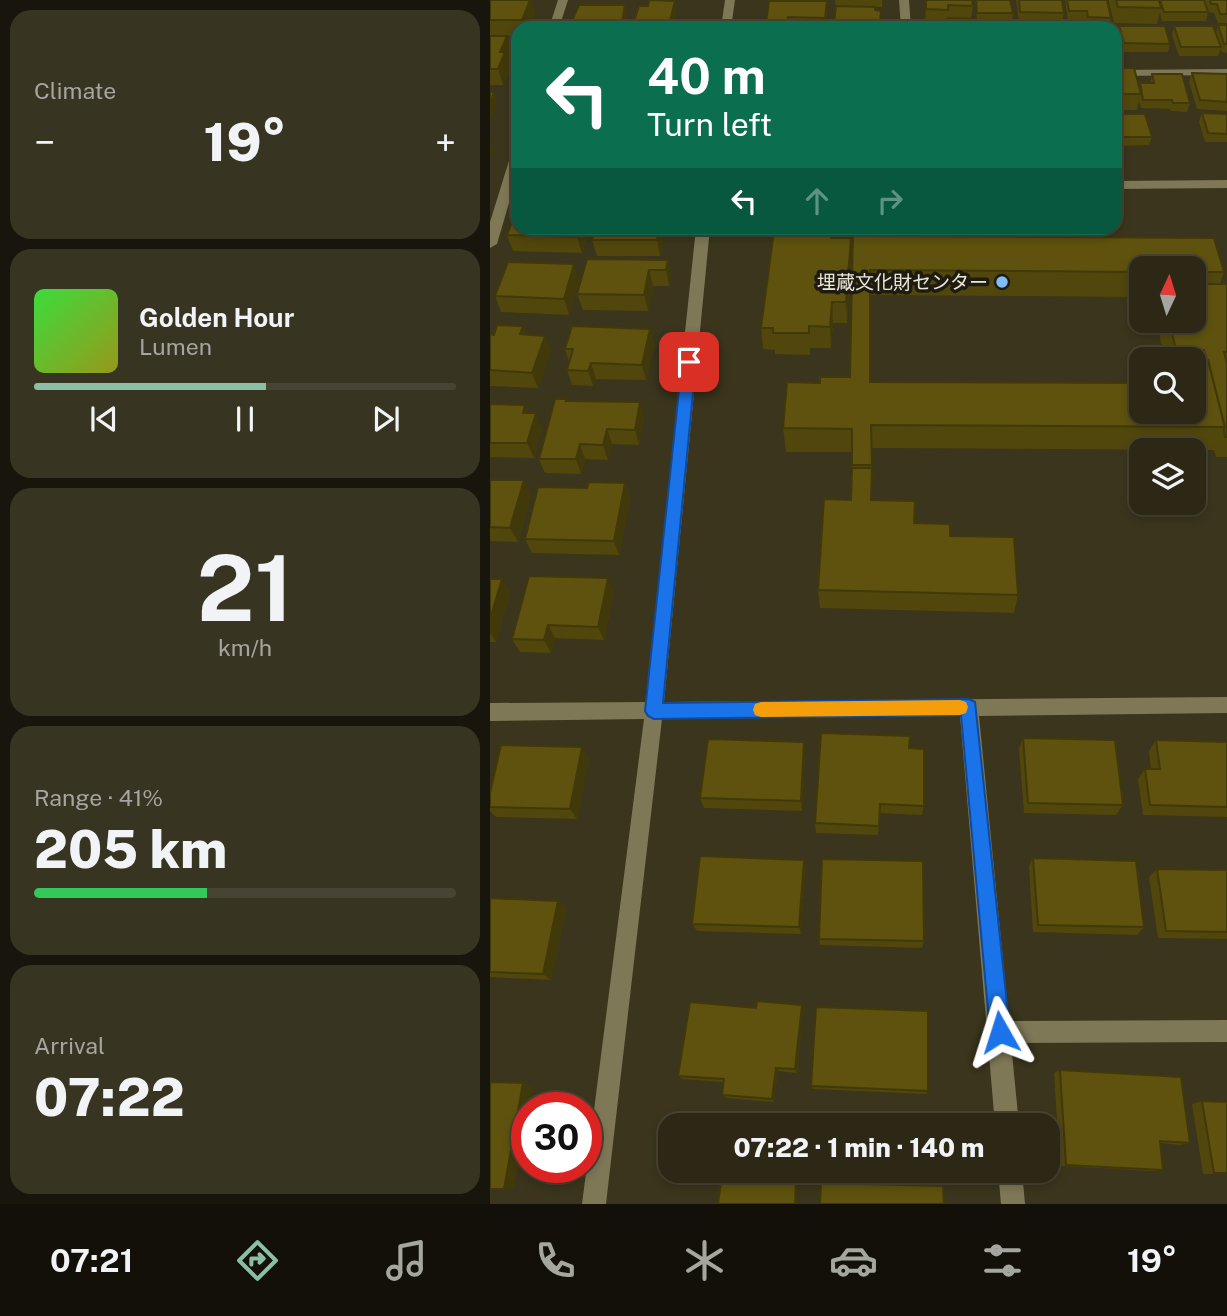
<!DOCTYPE html>
<meta charset="utf-8">
<style>
:root{--surface:#2c2815;--page:#383422;--text:#f1f3f6;--muted:#a6a6a0;--line:#484434;--accent:#8abfa5}
body{margin:0;font-family:"Public Sans","Noto Sans JP",sans-serif;background:var(--page);color:var(--text);height:100vh;display:flex;flex-direction:column;font-size:26px;white-space:nowrap}
*{box-sizing:border-box;margin:0}
p{font-size:23px;color:var(--muted)}
.icon{flex:none;width:38px;height:38px;fill:none;stroke:currentColor;stroke-width:2;stroke-linecap:round;stroke-linejoin:round}
.map{position:relative;flex:1;overflow:hidden}
.drawer{display:flex;flex-direction:column;gap:10px;padding:10px;background:#18160c;width:490px}
.drawer>*{flex:none}
.guide{position:absolute;left:21px;top:21px;width:611px;height:214px;border-radius:21px;box-shadow:0 4px 10px #0003,0 0 0 2px var(--line);background:#0b6e4f;color:#fff;overflow:hidden}
.needle{width:46px;rotate:4deg}
.buttons{position:absolute;left:639px;top:256px;display:grid;gap:14px}
.buttons a{display:grid;place-items:center;width:77px;height:77px;border-radius:14px;background:var(--surface);box-shadow:0 4px 10px #0003,0 0 0 2px var(--line);font-size:35px}
.speed{position:absolute;left:21px;top:1092px;display:flex;gap:14px;font-size:35px;font-weight:700;text-align:center}
.speed>*{display:grid;place-content:center;width:91px;height:91px;border-radius:50%;background:var(--surface);box-shadow:0 4px 10px #0003,0 0 0 2px var(--line);line-height:1}
.speed .limit{border:10px solid #d22;background:#fff;color:#111}
.pin{position:absolute;display:grid;place-items:center;width:60px;height:60px;color:#fff;margin:-30px;border-radius:14px;box-shadow:0 4px 10px #0006}
.me{position:absolute;width:77px;margin:-38px;rotate:354deg;stroke-linejoin:round;filter:drop-shadow(0 0 5px #0008)}
.turn{display:flex;align-items:center;gap:24px;height:147px;padding:0 21px;font-size:32px}
.turn .icon{width:91px;height:91px;stroke-width:2.5}
.turn b{display:block;font-size:49px;line-height:60px}
.lanes{display:flex;align-items:center;height:66px;padding:0 21px;background:#0003;justify-content:center;gap:35px;direction:ltr}
.lanes .off{opacity:.35}
.big{font-size:52px;font-weight:800;line-height:1.1}
.drawer .card{flex:1;display:flex;flex-direction:column;justify-content:center;gap:10px;min-width:0;padding:0 24px;border-radius:21px;background:var(--page)}
.drawer .dial{align-items:center;gap:0}
.dial b{font-size:91px;line-height:1}
.song{display:flex;align-items:center;gap:21px}
.cover{width:84px;height:84px;border-radius:10px;background:linear-gradient(135deg,hsl(120 70% 55%),hsl(60 70% 35%))}
.played{height:7px;border-radius:4px;background:linear-gradient(90deg,var(--accent) 55%,var(--line) 55%)}
.keys{display:flex;justify-content:space-around;direction:ltr}
.heat{display:flex;justify-content:space-between;align-items:center;font-size:38px;direction:ltr}
.charge{height:10px;border-radius:5px;background:linear-gradient(90deg,#34c759 41%,var(--line) 0)}
.trip{position:absolute;left:168px;top:1113px;width:402px;height:70px;border-radius:21px;background:var(--surface);box-shadow:0 4px 10px #0003,0 0 0 2px var(--line);font-weight:800;line-height:70px;text-align:center}
.tabs{display:flex;height:112px;justify-content:space-around;align-items:center;background:#121008;color:var(--muted)}
.tabs .icon{width:49px;height:49px}
.tabs .selected{color:var(--accent)}
.tabs b{font-size:32px;color:var(--text)}
main{display:flex;flex:1;min-height:0}
.map>svg:first-child{display:block}
.lines{fill:none;stroke-linecap:round;stroke-linejoin:round}
.minor{fill:#7e7857;fill-rule:evenodd}
.wall{fill:#51470c;fill-rule:evenodd}
.shaded-wall{fill:#42390a}
.building{fill:#5e520e;stroke:#42390a;stroke-width:2}
.route{fill:#1a73e8;stroke:#114b97;stroke-width:2}
.slow{fill:#f59e0b}
.poi-dot{fill:#7ebdf9;stroke:#1e1c11;stroke-width:2.5}
.labels{text-anchor:middle;dominant-baseline:central;stroke-width:7;stroke-linejoin:round;paint-order:stroke}
.far-poi-label{font-size:19px;fill:#eae7d8;stroke:#1e1c11;text-anchor:end}
</style>
<main>
<section class="drawer">
<div class="card"><p>Climate</p>
<div class="heat"><a>−</a><b class="big">19°</b><a>+</a></div>
</div>
<div class="card">
<div class="song"><i class="cover"></i><div><b>Golden Hour</b><p>Lumen</p></div></div>
<div class="played"></div>
<div class="keys"><svg class="icon" aria-label="previous" viewBox="0 0 24 24"><path d="M18 5L8 12l10 7zM5 5v14"/></svg><svg class="icon" aria-label="pause" viewBox="0 0 24 24"><path d="M8 5v14M16 5v14"/></svg><svg class="icon" aria-label="next" viewBox="0 0 24 24"><path d="M6 5l10 7-10 7zM19 5v14"/></svg></div>
</div>
<div class="card dial"><b>21</b><p>km/h</p></div>
<div class="card"><p>Range · 41%</p><b class="big">205 km</b><div class="charge"></div></div>
<div class="card"><p>Arrival</p><b class="big">07:22</b></div>
</section>
<div class="map">
<svg width="737" height="1204" viewBox="0 0 737 1204">
<rect width="100%" height="100%" fill="#3a351c"/>
<g class="lines">
<g class="minor">
<path d="M68,0H78L69,28H59Z"/>
<path d="M235,0H245L241,28H231Z"/>
<path d="M409,0H419L421,28H411Z"/>
<path d="M737,69V75L625,76V70Z"/>
<path d="M28,147V172L7,244L0,248V222L22,151Z"/>
<path d="M737,180V188L625,189V181Z"/>
<path d="M206,228H220L174,702L737,697V713L489,716L519,1021L737,1020V1042L521,1043L529,1125H505L470,716L172,719L116,1204H92L154,719L0,721V703L156,702Z"/>
<path d="M508,1171H532L535,1204H511Z"/>
</g>
</g>
<g class="wall">
<path d="M0,0H41L45,13L40,28H28V36H3L22,53L18,62L20,69L13,85H0Z"/>
<path d="M280,0H334L337,17V28H277L276,23Z"/>
<path d="M345,0H392V7H370L385,10L391,11L390,28H344L346,7Z"/>
<path d="M436,0L483,6L481,19L441,26H435Z"/>
<path d="M485,0H520L523,13L522,22H487Z"/>
<path d="M526,0H572L574,13L572,21H529Z"/>
<path d="M575,0H617L621,18L620,25H626L628,32L629,26H675L680,44L678,52H632L631,49L630,55H625V28H581L582,25H596L595,20H578Z"/>
<path d="M619,0H714V1V0H737V23H728L724,13L718,12L716,21H672L670,13L667,24L624,23L619,2Z"/>
<path d="M185,1L186,10L181,28H144L143,24Z"/>
<path d="M135,5L137,14L134,28H83L81,23Z"/>
<path d="M728,25H737V53L732,52L731,49L728,56H689L682,35L684,26L726,33Z"/>
<path d="M625,68L649,86L650,83H660L662,74L700,103L697,112L681,111L680,109L651,108L649,101L647,110H625Z"/>
<path d="M702,73L737,74V111L707,109L699,82Z"/>
<path d="M712,113L737,114V142H715L709,122Z"/>
<path d="M625,114L662,137L659,145L625,146Z"/>
<path d="M28,228H99L100,229L92,253L23,251L17,235Z"/>
<path d="M105,228H175L170,256H107L102,240Z"/>
<path d="M363,231L376,232V236L724,238L734,272L730,284H737V457H726L724,450L382,448L381,500L425,501L424,523L460,524V536L524,537L528,595L524,613L330,608L328,590L334,499L361,500L362,452H296L293,428L297,382L330,383V377H360ZM651,268H704V320H666L675,359H704V411H651V383L380,382V295L651,297Z"/>
<path d="M342,232V238H361V260L357,323H343L341,348H320V355L285,354V350L273,349L271,328Z"/>
<path d="M178,260L181,276L179,286H163L158,311L93,310L87,294Z"/>
<path d="M89,280L79,315L11,312L5,296Z"/>
<path d="M33,326L36,335L55,336L61,351L48,388L0,386V334L4,335Z"/>
<path d="M160,329L164,344L156,380L106,379L103,386L82,385L77,370L79,361L75,349Z"/>
<path d="M78,401L150,402L154,418L149,445L122,444L118,460L95,459L91,474L55,473L49,459Z"/>
<path d="M0,404L35,405L39,413L52,429L44,458L0,457Z"/>
<path d="M0,480L41,495L28,542L0,541Z"/>
<path d="M135,483L140,498L129,555L42,553L35,539L97,488Z"/>
<path d="M0,579H12L20,593L6,642H0Z"/>
<path d="M124,592L114,640L65,638L61,653L30,652L22,639Z"/>
<path d="M533,738L633,805L626,815L534,813L529,749Z"/>
<path d="M666,740L737,742V817L653,815L648,779L655,769H661L659,751Z"/>
<path d="M314,742L315,753L312,811L214,808L210,798Z"/>
<path d="M419,748L434,806L432,815L390,813L388,835L326,833L325,823Z"/>
<path d="M99,758L87,819L6,817L0,811V793Z"/>
<path d="M543,858L654,927L647,935L543,932L539,866Z"/>
<path d="M315,868L311,934L207,931L202,924Z"/>
<path d="M667,869L737,870V939L668,938L659,877Z"/>
<path d="M0,898L68,901L76,909L61,980L0,977Z"/>
<path d="M329,939L434,941L432,948L330,945Z"/>
<path d="M266,1008L313,1010L307,1073L288,1071L284,1102L236,1098L232,1095L233,1082L193,1079L188,1076Z"/>
<path d="M570,1070L700,1143L690,1145L671,1143L673,1170L664,1171L570,1166L564,1073Z"/>
<path d="M321,1086L438,1091L436,1094L323,1089Z"/>
<path d="M712,1101L737,1102V1174H713L702,1104Z"/>
</g>
<g class="shaded-wall">
<path d="M40,0H41L45,13L40,28H35L32,20Z"/>
<path d="M185,1L186,10L181,28H179V25Z"/>
<path d="M337,1V17L336,28L335,18Z"/>
<path d="M135,5L137,14L134,28H132V23Z"/>
<path d="M17,36L22,53L18,62L20,69L13,85L8,69L10,52Z"/>
<path d="M4,92L7,101L0,123V105Z"/>
<path d="M0,140L4,150L0,159Z"/>
<path d="M90,228H99L100,229L92,253L87,237Z"/>
<path d="M169,228H175L170,256L167,240Z"/>
<path d="M361,238V260L357,323L356,302Z"/>
<path d="M178,260L181,276L179,286L176,270Z"/>
<path d="M84,264L89,280L79,315L74,299Z"/>
<path d="M159,270L163,286L158,311L154,295Z"/>
<path d="M342,302L343,323L341,348L340,327Z"/>
<path d="M33,326L39,342L30,334Z"/>
<path d="M160,329L164,344L156,380L152,365Z"/>
<path d="M55,336L61,351L48,388L42,373Z"/>
<path d="M101,363L106,379L103,386L98,371Z"/>
<path d="M150,402L154,418L149,445L145,430Z"/>
<path d="M35,405L42,420L33,413Z"/>
<path d="M46,413L52,429L44,458L37,443Z"/>
<path d="M117,429L122,444L118,460L113,445Z"/>
<path d="M90,444L95,459L91,474L86,459Z"/>
<path d="M34,480L41,495L28,542L20,528Z"/>
<path d="M135,483L140,498L129,555L124,541Z"/>
<path d="M118,578L124,592L114,640L108,627Z"/>
<path d="M12,579L20,593L6,642L0,633V619Z"/>
<path d="M58,625L65,638L61,653L54,640Z"/>
<path d="M314,742L315,753L312,811L311,801Z"/>
<path d="M92,747L99,758L87,819L80,809Z"/>
<path d="M314,860L315,868L311,934L309,927Z"/>
<path d="M68,901L76,909L61,980L53,974Z"/>
<path d="M312,1005L313,1010L307,1073L305,1069Z"/>
<path d="M286,1068L288,1071L284,1102L282,1099Z"/>
<path d="M33,1083L42,1086L39,1108H37V1118L24,1189H14Z"/>
<path d="M306,1177H308L307,1204H305Z"/>
</g>
<g class="building">
<path d="M0,0H40L32,20H0Z"/>
<path d="M159,0L185,1L179,25L143,24L149,6H158Z"/>
<path d="M436,0H482L483,6L458,5V10L436,9Z"/>
<path d="M486,0H520L523,13H487Z"/>
<path d="M529,0H572L574,13L530,12Z"/>
<path d="M577,0H617L621,18L598,17L597,11H579Z"/>
<path d="M626,0H669L671,8L628,7Z"/>
<path d="M670,0H714L718,12H674Z"/>
<path d="M720,0H737V14H730L727,4H721Z"/>
<path d="M279,1H337L335,18L298,17L297,23H276Z"/>
<path d="M89,5H135L132,23H81Z"/>
<path d="M346,6L385,7V10L391,11L390,21L344,23Z"/>
<path d="M458,18L486,19V28H441V25H445V21H458Z"/>
<path d="M284,25L337,26L336,28H284Z"/>
<path d="M490,25L532,26V28H490Z"/>
<path d="M582,25H626L632,46H625V28H582Z"/>
<path d="M728,25H737V44H734Z"/>
<path d="M629,26H675L680,44L634,43Z"/>
<path d="M684,26H723L731,47H691Z"/>
<rect x="534" y="27" width="45" height="1"/>
<path d="M0,36H17L10,52H15L8,69H0Z"/>
<path d="M625,68H644L651,94H625Z"/>
<path d="M702,73L737,74V102L710,100Z"/>
<path d="M662,74H692L700,103H683L682,100H653L650,83H664Z"/>
<path d="M0,92H4L0,105Z"/>
<path d="M712,113L737,114V134L718,133Z"/>
<path d="M625,114H655L662,137H625Z"/>
<path d="M28,206V228H90L87,237L17,235Z"/>
<path d="M105,228H169L167,240H102Z"/>
<path d="M284,231L342,232L341,238H361L356,302H342L340,327L319,326V333H283V328H271Z"/>
<path d="M363,231L376,232V236L724,238L734,272H704V268H651V272L380,270V382L651,383V411H704V360H718L735,427L381,425L382,465H362V429L293,428L297,382L330,383V377H360Z"/>
<path d="M97,259L178,260L176,270H159L154,295L87,294Z"/>
<path d="M18,262L84,264L74,299L5,296Z"/>
<path d="M704,276H707L709,284H737V352H734L737,363V437H735L734,430L735,427L718,360H716L714,350H686L679,320H704Z"/>
<path d="M7,325L33,326L30,334L55,336L42,373L0,370V334L4,335Z"/>
<path d="M82,326L160,329L152,365L101,363L98,371L77,370L83,349H75Z"/>
<path d="M65,399H77L76,401L150,402L145,430L117,429L113,445L90,444L86,459H49Z"/>
<path d="M0,404L35,405L33,413H46L37,443H0Z"/>
<path d="M362,468H382L381,500L425,501L424,523L460,524V536L524,537L528,595L328,590L334,499L361,500Z"/>
<path d="M0,480H34L20,528L0,527Z"/>
<path d="M99,482L135,483L124,541L35,539L48,487L97,488Z"/>
<path d="M39,576L118,578L108,627L58,625L54,640L22,639Z"/>
<path d="M0,579H12L0,619Z"/>
<path d="M331,733L420,736L419,748L434,749V806L390,804L389,826L325,823Z"/>
<path d="M533,738L625,740L633,805L538,803Z"/>
<path d="M218,739L314,742L311,801L210,798Z"/>
<path d="M666,740L737,742V807L660,805L655,769H670Z"/>
<path d="M11,745L92,747L80,809L0,807V793Z"/>
<path d="M210,856L314,860L309,927L202,924Z"/>
<path d="M543,858L646,861L654,927L548,925Z"/>
<path d="M332,859L433,861L434,941L329,939Z"/>
<path d="M667,869L737,870V932L676,931Z"/>
<path d="M0,898L68,901L53,974L0,972Z"/>
<path d="M267,1001L312,1005L305,1069L286,1068L282,1099L232,1095L234,1079L188,1076L200,1002L266,1008Z"/>
<path d="M326,1007L438,1011V1091L321,1086Z"/>
<path d="M570,1070L691,1077L700,1143L670,1141L673,1170L576,1165Z"/>
<path d="M0,1082L33,1083L14,1189H0Z"/>
<path d="M712,1101L737,1102V1173H724Z"/>
<path d="M232,1173L306,1177L305,1204H228Z"/>
<path d="M331,1183L453,1186L454,1204H330Z"/>
</g>
<path class="route" d="M199,357L206,362L173,703L479,699L485,702L520,1032L517,1040L510,1043L503,1040L500,1032L471,715L164,719L158,716L155,711L192,362Z"/>
<path class="slow" d="M470,700L476,702L478,707L476,713L470,715L271,717L265,715L263,710L265,704L271,702Z"/>
<circle class="poi-dot" cx="512" cy="282" r="7"/>
<g class="labels">
<g class="far-poi-label">
<text x="498" y="282">埋蔵文化財センター</text>
</g>
</g>
</svg>
<div class="buttons">
<a><svg class="needle" viewBox="-14 -14 28 28"><path d="M0-13l5 13h-10z" fill="#e53935"/><path d="M0 13l5-13h-10z" fill="#a6a6a0"/></svg></a>
<a><svg class="icon" aria-label="search" viewBox="0 0 24 24"><circle cx="10" cy="10" r="6"/><path d="M15 15l6 6"/></svg></a>
<a><svg class="icon" aria-label="layers" viewBox="0 0 24 24"><path d="M12 4l9 5-9 5-9-5zM3 14l9 5 9-5"/></svg></a>
</div>
<div class="speed"><div class="limit">30</div></div>
<div class="pin" style="left:199px;top:362px;background:#d93025"><svg class="icon" aria-label="arrive" viewBox="0 0 24 24"><path d="M6 21V4h12l-3 4 3 4H6"/></svg></div>
<svg class="me" style="left:510px;top:1032px" viewBox="-20 -20 40 40"><path d="M0-17L14 15 0 8-14 15z" fill="#1a73e8" stroke="#fff" stroke-width="4"/></svg>
<div class="trip">07:22 · 1 min · 140 m</div>
<div class="guide">
<div class="turn"><svg class="icon" aria-label="left" viewBox="0 0 24 24"><path d="M17 20v-9H6M10 6l-5 5 5 5"/></svg><div><b>40 m</b>Turn left</div></div>
<div class="lanes"><svg class="icon" aria-label="left" viewBox="0 0 24 24"><path d="M17 20v-9H6M10 6l-5 5 5 5"/></svg><svg class="icon off" aria-label="ahead" viewBox="0 0 24 24"><path d="M12 20V5M6 11l6-6 6 6"/></svg><svg class="icon off" aria-label="right" viewBox="0 0 24 24"><path d="M7 20v-9h11M14 6l5 5-5 5"/></svg></div>
</div>
</div>
</main>
<nav class="tabs">
<b>07:21</b>
<svg class="icon selected" aria-label="directions" viewBox="0 0 24 24"><path d="M12 3l9 9-9 9-9-9zM9 14v-3h6M13 9l2 2-2 2"/></svg>
<svg class="icon" aria-label="music" viewBox="0 0 24 24"><path d="M9 18V5l10-2v13"/><circle cx="6" cy="18" r="3"/><circle cx="16" cy="16" r="3"/></svg>
<svg class="icon" aria-label="phone" viewBox="0 0 24 24"><path d="M5 4h4l2 5-3 2q2 4 5 5l2-3 5 2v4C11 20 4 13 5 4z"/></svg>
<svg class="icon" aria-label="climate" viewBox="0 0 24 24"><path d="M12 3v18M4 7l16 10M4 17L20 7"/></svg>
<svg class="icon" aria-label="car" viewBox="0 0 24 24"><path d="M5 17H2v-5l4-1 3-4h7l3 4 3 1v5h-3M9 17h6M6 11h13"/><circle cx="7" cy="17" r="2"/><circle cx="17" cy="17" r="2"/></svg>
<svg class="icon" aria-label="filters" viewBox="0 0 24 24"><path d="M4 7h16M4 17h16"/><circle cx="9" cy="7" r="2"/><circle cx="15" cy="17" r="2"/></svg>
<b>19°</b>
</nav>
